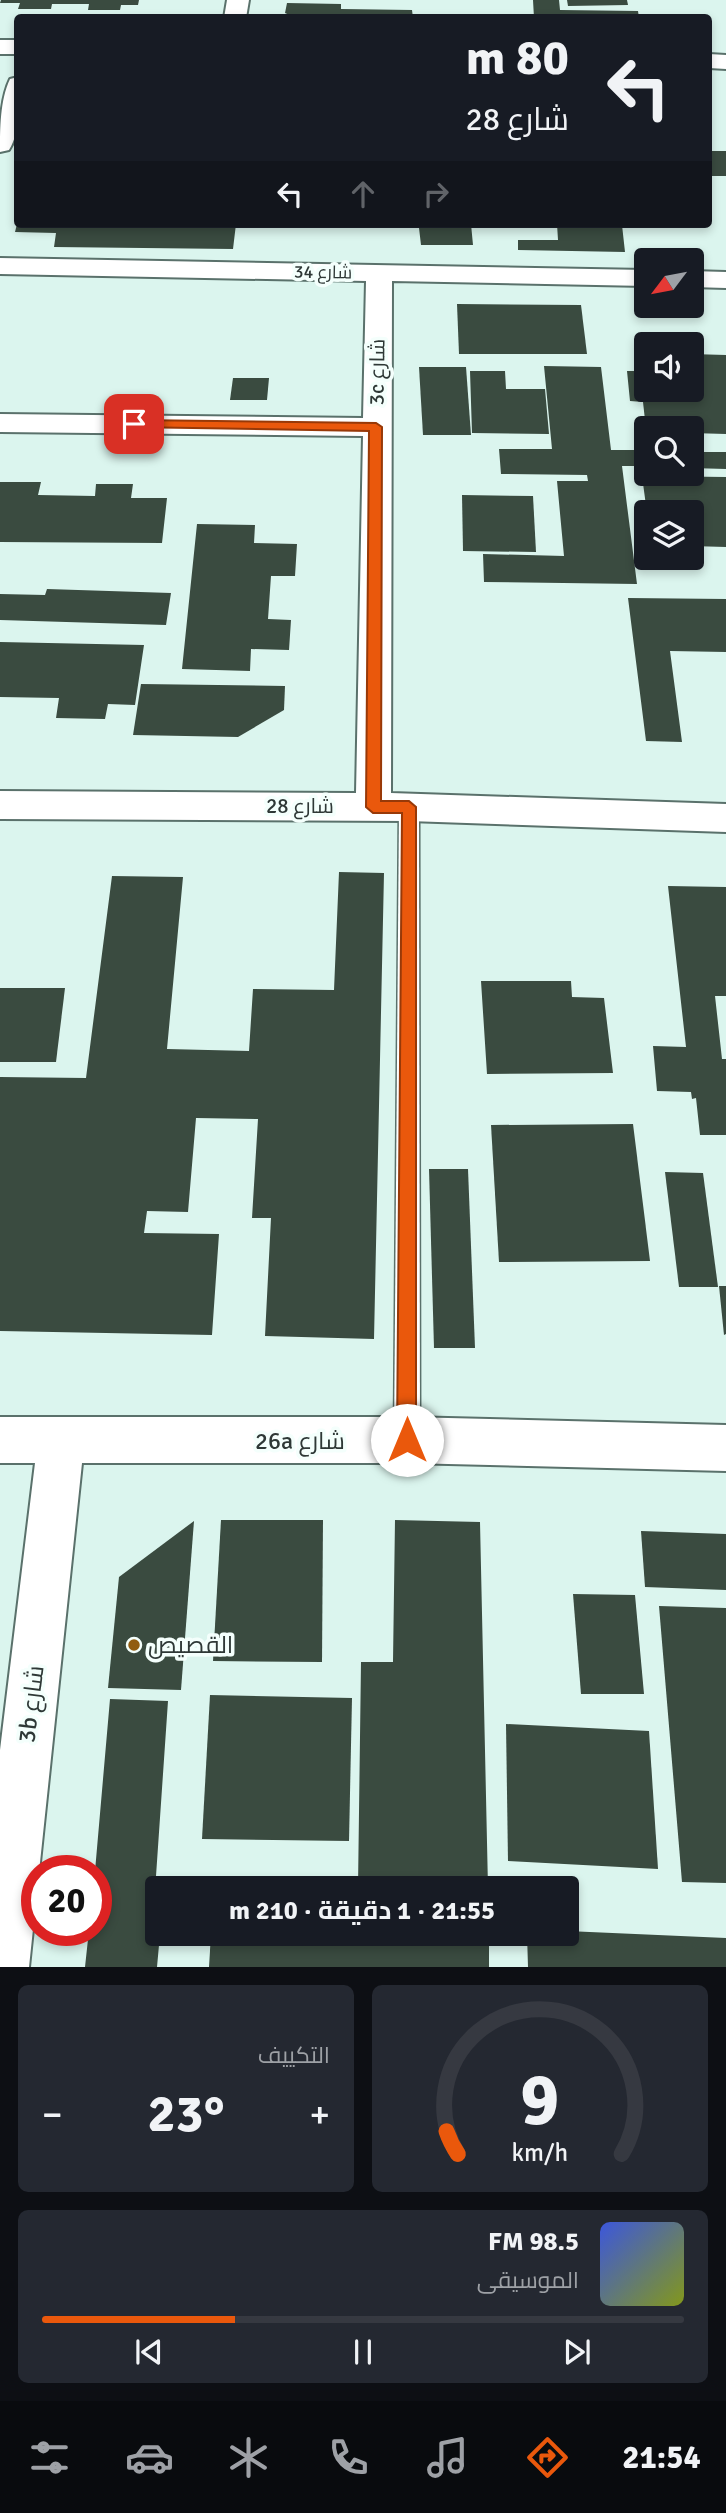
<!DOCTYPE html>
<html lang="ar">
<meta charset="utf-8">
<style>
:root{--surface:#171b24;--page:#242831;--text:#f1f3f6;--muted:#9ea1a6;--line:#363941;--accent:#ea580c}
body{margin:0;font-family:Signika,Cairo,sans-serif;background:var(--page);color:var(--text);direction:rtl;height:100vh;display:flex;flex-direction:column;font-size:26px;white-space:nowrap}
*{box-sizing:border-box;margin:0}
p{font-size:23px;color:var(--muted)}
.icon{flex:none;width:38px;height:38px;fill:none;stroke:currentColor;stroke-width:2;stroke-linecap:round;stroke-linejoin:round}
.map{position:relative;height:1967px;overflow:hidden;direction:ltr}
.sheet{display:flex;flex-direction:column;gap:18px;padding:18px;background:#0d0f14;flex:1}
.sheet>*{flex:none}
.banner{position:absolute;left:14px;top:14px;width:698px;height:214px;border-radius:7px;box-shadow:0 4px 10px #0003;direction:rtl;background:#171b24;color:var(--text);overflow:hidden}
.needle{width:46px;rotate:238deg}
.fabs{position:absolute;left:634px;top:248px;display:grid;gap:14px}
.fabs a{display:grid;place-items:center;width:70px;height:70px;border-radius:7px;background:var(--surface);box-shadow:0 4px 10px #0003;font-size:35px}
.speed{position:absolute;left:21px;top:1855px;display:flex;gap:14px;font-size:35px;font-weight:700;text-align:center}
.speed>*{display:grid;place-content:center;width:91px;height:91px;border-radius:50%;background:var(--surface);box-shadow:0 4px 10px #0003;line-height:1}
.speed .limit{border:10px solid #d22;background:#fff;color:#111}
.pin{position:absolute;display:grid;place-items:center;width:60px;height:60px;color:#fff;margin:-30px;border-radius:14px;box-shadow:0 4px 10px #0006}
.me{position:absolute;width:77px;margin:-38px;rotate:0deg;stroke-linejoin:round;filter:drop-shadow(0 0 5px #0008)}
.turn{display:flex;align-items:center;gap:24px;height:147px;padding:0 28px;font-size:32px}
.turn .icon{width:91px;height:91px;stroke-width:2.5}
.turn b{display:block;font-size:49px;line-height:60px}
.lanes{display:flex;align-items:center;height:66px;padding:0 28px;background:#0003;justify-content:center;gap:35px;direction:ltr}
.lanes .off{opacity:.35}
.big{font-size:52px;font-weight:700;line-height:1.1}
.sheet .tile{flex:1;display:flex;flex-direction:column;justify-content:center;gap:10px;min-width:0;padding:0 24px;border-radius:10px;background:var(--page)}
.sheet .dial{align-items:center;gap:0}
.dial svg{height:182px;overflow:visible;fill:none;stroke:var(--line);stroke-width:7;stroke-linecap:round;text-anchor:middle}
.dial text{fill:var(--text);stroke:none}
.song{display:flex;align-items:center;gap:21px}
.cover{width:84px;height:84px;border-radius:10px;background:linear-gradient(135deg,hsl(230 70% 55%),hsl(70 70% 35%))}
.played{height:7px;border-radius:4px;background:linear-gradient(90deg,var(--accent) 30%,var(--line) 30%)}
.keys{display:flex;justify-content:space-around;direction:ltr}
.heat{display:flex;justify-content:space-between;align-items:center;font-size:38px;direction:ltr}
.sheet .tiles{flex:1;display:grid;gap:18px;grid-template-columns:1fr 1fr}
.tile:last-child{grid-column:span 2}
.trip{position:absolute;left:145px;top:1876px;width:434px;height:70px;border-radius:7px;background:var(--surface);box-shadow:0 4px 10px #0003;font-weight:700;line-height:70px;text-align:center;direction:rtl}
.tabs{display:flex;height:112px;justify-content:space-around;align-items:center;background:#090b0e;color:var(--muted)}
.tabs .icon{width:49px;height:49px}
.tabs .current{color:var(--accent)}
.tabs b{font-size:32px;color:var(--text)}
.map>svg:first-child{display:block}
.building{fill:#3a4b40}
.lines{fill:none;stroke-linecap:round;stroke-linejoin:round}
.service-casing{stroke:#5a716b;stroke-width:3}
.minor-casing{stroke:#5a716b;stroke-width:4}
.service{fill:#fff;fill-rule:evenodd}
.minor{fill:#fff;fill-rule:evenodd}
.route{fill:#ea580c;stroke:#983908;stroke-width:2}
.poi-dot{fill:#915c11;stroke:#f4fffc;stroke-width:2.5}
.labels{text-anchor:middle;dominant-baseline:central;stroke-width:7;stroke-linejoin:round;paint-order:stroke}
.far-street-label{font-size:18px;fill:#2e3836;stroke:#f4fffc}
.street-label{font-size:21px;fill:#2e3836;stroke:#f4fffc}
.near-street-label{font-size:24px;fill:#2e3836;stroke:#f4fffc}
.near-poi-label{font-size:24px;fill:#2e3836;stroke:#f4fffc;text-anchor:start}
</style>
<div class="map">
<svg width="726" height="1967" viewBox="0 0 726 1967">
<rect width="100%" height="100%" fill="#dbf5ee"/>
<g class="building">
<path d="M1,0H139L138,5H121L120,10H88L89,4H52L51,9H18L20,3H0Z"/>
<path d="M533,0H559L560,10L638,11L639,18H534Z"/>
<path d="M567,0H627L628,5L568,6Z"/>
<path d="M287,3L341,4V9L412,10L413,18H296L285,13Z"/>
<rect x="709" y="151" width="17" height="25"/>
<path d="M17,224H236L233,249L54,247L56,233L15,232Z"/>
<path d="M439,224H471L473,245H421L419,228H439Z"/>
<path d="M557,224L622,225L625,252L518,250V240H558Z"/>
<path d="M457,304L581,305L587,354H459Z"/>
<path d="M691,354L726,355V434L691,433V429H646L643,402L630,401L627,371H646V390H691Z"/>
<path d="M544,366L601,367L611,450H646V466H622L637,584L484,582L483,554L564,556L557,481H588L587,475L501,474L499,449H552Z"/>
<path d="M419,367H466L471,435H423Z"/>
<path d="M470,371H505L506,389H545L549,434L472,433Z"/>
<path d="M233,378H269L267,400H230Z"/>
<path d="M691,452H726V469L691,468Z"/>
<path d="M642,476L726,477V547L691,546V513H647Z"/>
<path d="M0,482H41L38,495L95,496L96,484H133L131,498H167L162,543L0,542Z"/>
<path d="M462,495L533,496L536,552L463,551Z"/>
<path d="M197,524L255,525L254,543L297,544L295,576H271L268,619L291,620L289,650L251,649L250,671L182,669Z"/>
<path d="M47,589L171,593L166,625L0,620V594L45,595Z"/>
<path d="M628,598L726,599V652L670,651L682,742L646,741Z"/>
<path d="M0,642L144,645L135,705L108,704L105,719L56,718L59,698L0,697Z"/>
<path d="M141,684L285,686L284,710L238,737L133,735Z"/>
<path d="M339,872L384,873L374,1339L265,1336L271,1218H252L258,1119L196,1118L188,1212L147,1211L144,1233L219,1234L212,1335L0,1331V1077L86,1078L112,876L183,877L167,1049L249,1051L253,989L334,990Z"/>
<path d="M668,886L726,887V996H715L722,1059H726V1135H700L696,1098L692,1099L691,1092L657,1091L653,1046L686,1047Z"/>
<path d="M481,981H571L572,997L604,998L613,1073L487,1074Z"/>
<path d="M0,988H65L56,1062H0Z"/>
<path d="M633,1124L650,1261L499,1262L491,1125Z"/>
<path d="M429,1169H468L475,1348H434Z"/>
<path d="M665,1172L703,1173L718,1287H679Z"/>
<path d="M719,1286H726V1334L724,1335Z"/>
<path d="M221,1520H323L322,1662L213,1661Z"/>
<path d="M395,1520L480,1522L488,1888H358L361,1662H393Z"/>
<path d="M194,1521L181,1690L108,1688L119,1577Z"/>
<path d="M641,1531L726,1534V1590L645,1587Z"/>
<path d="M573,1594L635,1595L644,1694H581Z"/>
<path d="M659,1606L726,1608V1883L682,1882Z"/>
<path d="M210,1695L352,1698L349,1841L202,1839Z"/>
<path d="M110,1699L168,1701L156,1876L208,1879V1888H158V1934H160L157,1967H85L89,1930H96L95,1871Z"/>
<path d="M506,1724L649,1731L658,1869L508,1861Z"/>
<path d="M567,1931L726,1938V1967H528L527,1934H567Z"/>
<path d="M211,1934H489V1967H209Z"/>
</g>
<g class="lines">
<g class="service-casing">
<path id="service" d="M409,799L416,802L419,807L420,1440L416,1449L407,1453L398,1449L394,1440L399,807L402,802Z"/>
</g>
<g class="minor-casing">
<g id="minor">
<path d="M227,0H249L246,18H224Z"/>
<rect x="0" y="40" width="18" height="14"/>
<path d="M709,54L726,55V69L709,68Z"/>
<path d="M18,77C18,100 22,130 9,150L0,152C0,129 0,100 10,79Z"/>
<path d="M0,258L646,270V286L392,281L391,793L726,804V832L409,821L0,819V791L356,793L363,436L0,432V414L363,418L366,281L0,274Z"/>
<path d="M691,271L726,272V288L691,287Z"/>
<path d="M0,1417H407L726,1425V1471L407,1463H82L29,1967H0V1750L35,1463H0Z"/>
</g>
</g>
<use href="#service" class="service"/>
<use href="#minor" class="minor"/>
</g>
<path class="route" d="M134,420L376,423L382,427L381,801H409L416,807V1440L413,1447L407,1450L400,1447L397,1440L402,813H373L366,807L369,431L130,427V422Z"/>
<circle class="poi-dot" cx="134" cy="1645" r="7"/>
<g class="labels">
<g class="far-street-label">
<text transform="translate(323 272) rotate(1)">شارع 34</text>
</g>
<g class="street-label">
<text transform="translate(377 372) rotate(-89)">3c شارع</text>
<text x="300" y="806">شارع 28</text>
</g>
<g class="near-street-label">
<text x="300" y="1441">26a شارع</text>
<text transform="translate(31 1704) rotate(-83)">3b شارع</text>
</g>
<g class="near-poi-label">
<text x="148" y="1645">القصيص</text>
</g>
</g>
</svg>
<div class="fabs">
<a><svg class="needle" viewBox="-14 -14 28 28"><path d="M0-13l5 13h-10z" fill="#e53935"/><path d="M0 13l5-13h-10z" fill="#9ea1a6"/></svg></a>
<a><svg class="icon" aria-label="sound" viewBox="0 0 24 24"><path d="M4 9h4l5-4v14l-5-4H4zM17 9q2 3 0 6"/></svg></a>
<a><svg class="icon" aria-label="search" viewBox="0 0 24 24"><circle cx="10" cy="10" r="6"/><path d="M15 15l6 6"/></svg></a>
<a><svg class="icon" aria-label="layers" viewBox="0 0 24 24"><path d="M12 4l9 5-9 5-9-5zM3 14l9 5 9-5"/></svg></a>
</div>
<div class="speed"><div class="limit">20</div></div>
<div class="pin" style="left:134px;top:424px;background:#d93025"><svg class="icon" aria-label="arrive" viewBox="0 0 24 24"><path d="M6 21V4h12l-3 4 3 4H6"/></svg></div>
<svg class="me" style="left:407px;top:1440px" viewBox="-20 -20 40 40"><circle r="19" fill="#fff"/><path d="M0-13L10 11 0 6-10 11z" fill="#ea580c"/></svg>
<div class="trip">21:55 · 1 دقيقة · 210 m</div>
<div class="banner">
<div class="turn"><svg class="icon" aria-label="left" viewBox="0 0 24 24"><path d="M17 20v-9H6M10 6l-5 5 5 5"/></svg><div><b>80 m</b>شارع 28</div></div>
<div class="lanes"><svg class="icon" aria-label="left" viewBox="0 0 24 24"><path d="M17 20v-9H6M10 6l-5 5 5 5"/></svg><svg class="icon off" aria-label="ahead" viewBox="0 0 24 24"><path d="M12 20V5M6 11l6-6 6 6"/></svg><svg class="icon off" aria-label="right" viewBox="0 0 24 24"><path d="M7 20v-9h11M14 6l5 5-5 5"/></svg></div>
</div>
</div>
<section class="sheet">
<div class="tiles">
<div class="tile dial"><svg viewBox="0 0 100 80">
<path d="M14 69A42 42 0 1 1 86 69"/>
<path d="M14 69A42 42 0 0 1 9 59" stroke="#ea580c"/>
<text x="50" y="56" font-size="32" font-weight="700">9</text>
<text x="50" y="72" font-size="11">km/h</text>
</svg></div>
<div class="tile"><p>التكييف</p>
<div class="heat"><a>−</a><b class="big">23°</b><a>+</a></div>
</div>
<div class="tile">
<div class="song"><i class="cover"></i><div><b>98.5 FM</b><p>الموسيقى</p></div></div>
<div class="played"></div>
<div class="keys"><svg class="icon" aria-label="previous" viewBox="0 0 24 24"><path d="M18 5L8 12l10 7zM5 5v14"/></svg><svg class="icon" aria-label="pause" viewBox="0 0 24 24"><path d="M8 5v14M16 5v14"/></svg><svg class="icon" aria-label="next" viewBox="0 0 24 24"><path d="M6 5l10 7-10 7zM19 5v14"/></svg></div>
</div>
</div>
</section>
<nav class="tabs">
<b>21:54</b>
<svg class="icon current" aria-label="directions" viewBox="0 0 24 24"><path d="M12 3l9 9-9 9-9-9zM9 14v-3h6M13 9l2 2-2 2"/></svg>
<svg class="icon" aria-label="music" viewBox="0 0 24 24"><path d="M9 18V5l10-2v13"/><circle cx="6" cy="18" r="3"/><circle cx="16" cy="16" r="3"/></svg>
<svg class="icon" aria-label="phone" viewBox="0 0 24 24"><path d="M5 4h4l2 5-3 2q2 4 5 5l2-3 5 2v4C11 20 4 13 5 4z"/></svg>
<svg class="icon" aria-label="climate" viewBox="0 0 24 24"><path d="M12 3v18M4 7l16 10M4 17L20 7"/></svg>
<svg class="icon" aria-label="car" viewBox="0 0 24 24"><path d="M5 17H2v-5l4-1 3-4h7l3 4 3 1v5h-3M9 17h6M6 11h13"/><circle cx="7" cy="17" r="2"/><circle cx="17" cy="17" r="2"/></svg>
<svg class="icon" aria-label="filters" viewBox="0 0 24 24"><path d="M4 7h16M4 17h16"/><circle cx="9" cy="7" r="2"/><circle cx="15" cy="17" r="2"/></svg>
</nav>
